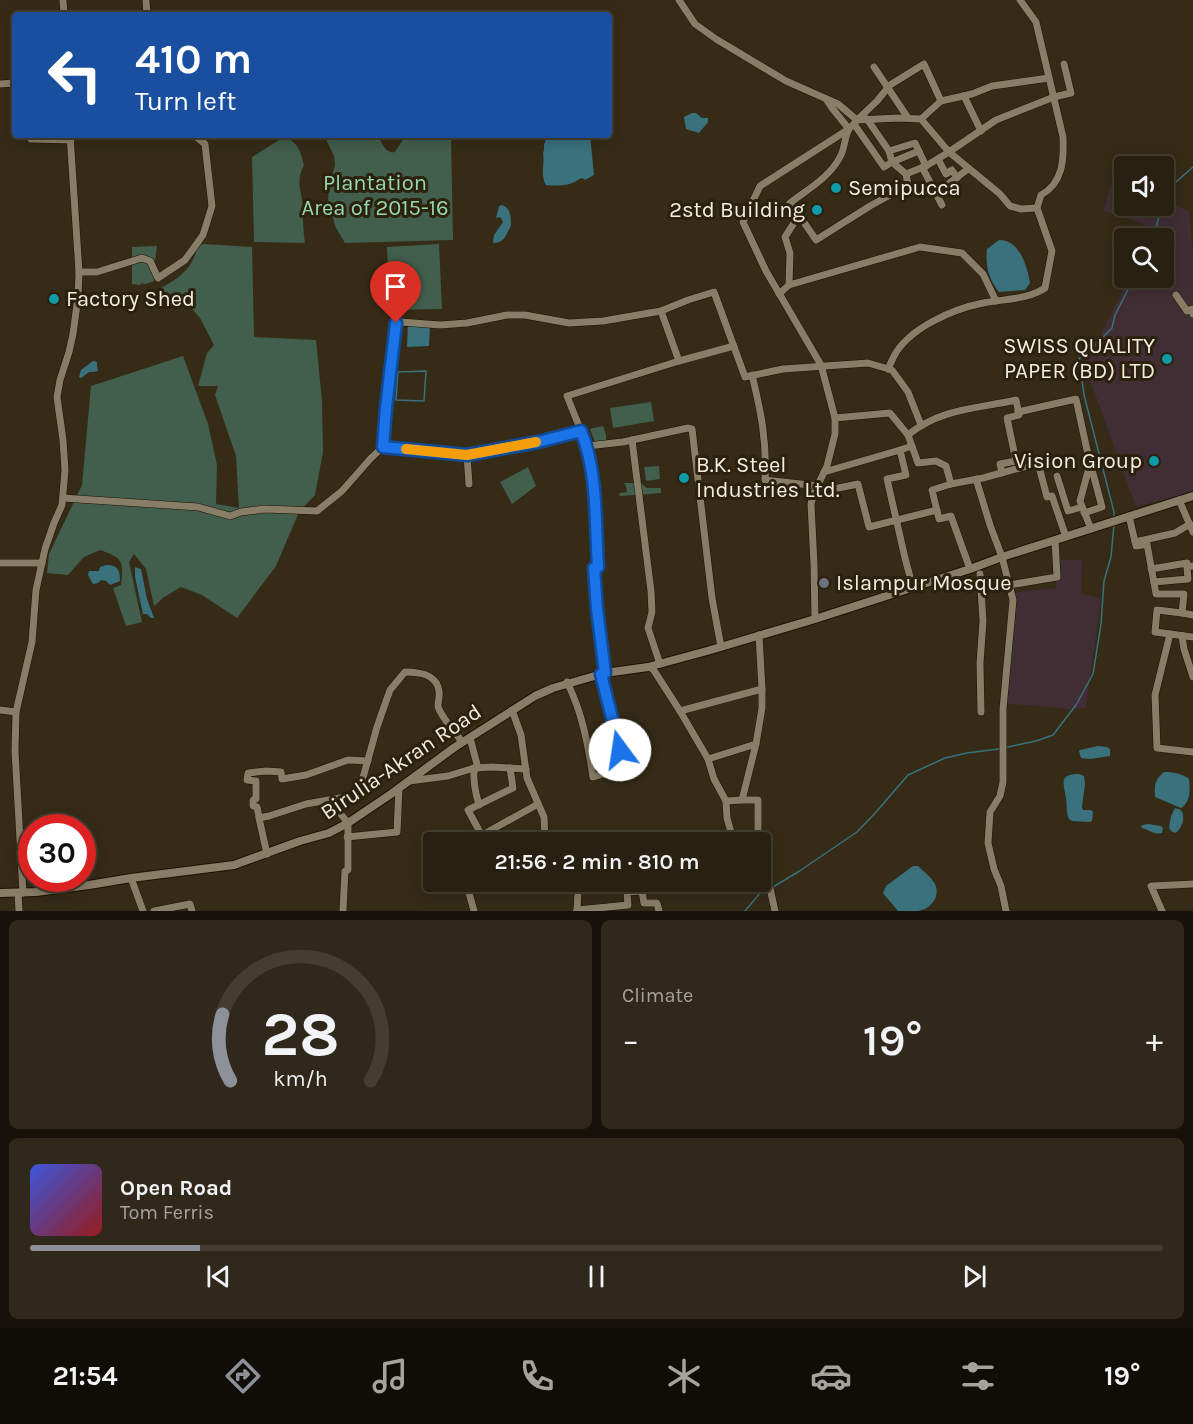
<!DOCTYPE html>
<meta charset="utf-8">
<style>
:root{--surface:#282011;--page:#30281a;--text:#f1f3f6;--muted:#a5a39f;--line:#443e31;--accent:#8c9099}
body{margin:0;font-family:Karla,sans-serif;background:var(--page);color:var(--text);height:100vh;display:flex;flex-direction:column;font-size:22px;white-space:nowrap}
*{box-sizing:border-box;margin:0}
p{font-size:20px;color:var(--muted)}
.icon{flex:none;width:33px;height:33px;fill:none;stroke:currentColor;stroke-width:2;stroke-linecap:round;stroke-linejoin:round}
.map{position:relative;height:911px;overflow:hidden}
.sheet{display:flex;flex-direction:column;gap:9px;padding:9px;background:#161209;flex:1}
.sheet>*{flex:none}
.banner{position:absolute;left:12px;top:12px;width:600px;height:126px;border-radius:6px;box-shadow:0 3px 15px #0003,0 0 0 2px var(--line);background:#1a4fa0;color:#fff;overflow:hidden}
.tools{position:absolute;left:1114px;top:156px;display:grid;gap:12px}
.tools a{display:grid;place-items:center;width:60px;height:60px;border-radius:6px;background:var(--surface);box-shadow:0 3px 15px #0003,0 0 0 2px var(--line);font-size:30px}
.speed{position:absolute;left:18px;top:814px;display:flex;gap:12px;font-size:30px;font-weight:700;text-align:center}
.speed>*{display:grid;place-content:center;width:78px;height:78px;border-radius:50%;background:var(--surface);box-shadow:0 3px 15px #0003,0 0 0 2px var(--line);line-height:1}
.speed .limit{border:9px solid #d22;background:#fff;color:#111}
.pin{position:absolute;display:grid;place-items:center;width:51px;height:51px;color:#fff;margin:-62px -26px;border-radius:50% 50% 50% 0;rotate:-45deg;box-shadow:0 0 6px #0007}
.pin .icon{rotate:45deg}
.me{position:absolute;width:66px;margin:-33px;rotate:346deg;stroke-linejoin:round;filter:drop-shadow(0 0 4px #0008)}
.turn{display:flex;align-items:center;gap:21px;height:126px;padding:0 24px;font-size:27px}
.turn .icon{width:78px;height:78px;stroke-width:2.5}
.turn b{display:block;font-size:42px;line-height:51px}
.big{font-size:45px;font-weight:600;line-height:1.1}
.sheet .card{flex:1;display:flex;flex-direction:column;justify-content:center;gap:9px;min-width:0;padding:0 21px;border-radius:9px;background:var(--page)}
.sheet .dial{align-items:center;gap:0}
.dial svg{height:156px;overflow:visible;fill:none;stroke:var(--line);stroke-width:7;stroke-linecap:round;text-anchor:middle}
.dial text{fill:var(--text);stroke:none}
.song{display:flex;align-items:center;gap:18px}
.cover{width:72px;height:72px;border-radius:9px;background:linear-gradient(135deg,hsl(230 70% 55%),hsl(0 70% 35%))}
.played{height:6px;border-radius:3px;background:linear-gradient(90deg,var(--accent) 15%,var(--line) 15%)}
.keys{display:flex;justify-content:space-around;direction:ltr}
.heat{display:flex;justify-content:space-between;align-items:center;font-size:33px;direction:ltr}
.sheet .tiles{flex:1;display:grid;gap:9px;grid-template-columns:1fr 1fr}
.card:last-child{grid-column:span 2}
.trip{position:absolute;left:423px;top:832px;width:348px;height:60px;border-radius:6px;background:var(--surface);box-shadow:0 3px 15px #0003,0 0 0 2px var(--line);font-weight:600;line-height:60px;text-align:center}
.tabs{display:flex;height:96px;justify-content:space-around;align-items:center;background:#100d07;color:var(--muted)}
.tabs .icon{width:42px;height:42px}
.tabs .on{color:var(--accent)}
.tabs b{font-size:27px;color:var(--text)}
.map>svg:first-child{display:block}
.industrial{fill:#412e35}
.green{fill:#425e4c}
.water{fill:#39727d}
.lines{fill:none;stroke-linecap:round;stroke-linejoin:round}
.stream{stroke:#39727d;stroke-width:1.5}
.minor-casing{stroke:#1d1302;stroke-width:8}
.tertiary-casing{stroke:#1d1302;stroke-width:10}
.minor{stroke:#887d66;stroke-width:7}
.tertiary{stroke:#887d66;stroke-width:8}
.route-casing{stroke:#114b97;stroke-width:15}
.route{stroke:#1a73e8;stroke-width:10}
.slow{stroke:#f59e0b;stroke-width:10}
.culture-dot{fill:#0f9aa8;stroke:#2b210d;stroke-width:2}
.worship-dot{fill:#6b7280;stroke:#2b210d;stroke-width:2}
.labels{text-anchor:middle;dominant-baseline:central;stroke-width:6;stroke-linejoin:round;paint-order:stroke}
.park-label{font-size:22px;fill:#95d8ad;stroke:#2b210d}
.poi-label{font-size:22px;fill:#f3ede0;stroke:#2b210d;text-anchor:start}
.street-label{font-size:22px;fill:#f3ede0;stroke:#2b210d}
</style>
<div class="map">
<svg width="1193" height="911" viewBox="0 0 1193 911">
<rect width="100%" height="100%" fill="#352b17"/>
<g class="industrial">
<path d="M1113,178L1125,183V206H1164V200L1189,211L1193,251V492L1136,507L1085,366L1129,278H1164V238H1143L1145,224L1103,211Z"/>
<path d="M1057,560H1082L1081,594L1101,598L1086,708L1069,709L1001,703L1009,593L1056,588Z"/>
</g>
<g class="green">
<path d="M324,135H378C382,143 385,154 395,152L406,135H451L453,240L345,243L335,226L333,217L328,203L329,186L335,165L334,156Z"/>
<path d="M286,138C299,143 301,153 304,165C295,183 302,191 303,208C303,220 303,231 305,243L254,242L252,157L281,139Z"/>
<path d="M204,244L252,247L254,337L316,340L322,401L323,452L315,495L299,512L276,566L237,618L202,595L181,587L164,597L154,606L146,569L134,554L129,562L142,622L126,626L113,588L121,585C124,561 123,558 100,550L84,557L68,575L47,573L49,554L82,485L91,386L183,356L208,424L217,465L216,504L239,508L236,456L215,395L218,386H198L207,353L214,345L200,318L188,304H171L161,288C181,277 193,268 198,245Z"/>
<path d="M439,244L442,309L390,310L387,247Z"/>
<path d="M157,246L154,268V281L145,284L142,283L140,285L132,284V247Z"/>
<path d="M651,402L654,421L613,428L610,408Z"/>
<path d="M603,426L606,435V440L596,445L590,429Z"/>
<path d="M659,466L660,479L646,481L644,467Z"/>
<path d="M528,467L536,486L512,504L500,482Z"/>
<path d="M624,483H641L647,488H661V493L621,496L619,495L620,493L627,492L626,486Z"/>
</g>
<g class="water">
<path d="M692,113H696L702,118H708V122L699,133L686,129L684,117Z"/>
<path d="M573,135H590L594,175L585,180L582,178C578,179 576,182 572,183C565,186 554,186 546,185C540,175 545,164 543,153L544,150V145L546,139L559,138Z"/>
<path d="M502,205C511,208 511,218 511,226C506,233 506,243 493,243L494,235L503,222L500,217L496,218L499,206Z"/>
<path d="M999,240C1020,240 1027,266 1030,283L1025,290L999,292C989,280 985,265 987,249Z"/>
<path d="M408,323L430,325L429,346L407,347Z"/>
<path d="M93,361L97,362V365L98,371L93,372H89L81,378L79,377L81,370Z"/>
<path d="M106,565C118,565 120,570 120,581L110,585L106,581L101,580L98,583L93,584L88,575L89,571H99L100,567Z"/>
<path d="M135,567L141,569L147,599L154,618H151L147,614H143L135,577Z"/>
<path d="M1098,746L1107,747L1110,749V756L1090,759L1081,758L1079,751L1080,750Z"/>
<path d="M1164,772C1173,772 1181,773 1189,779C1190,790 1191,801 1181,808L1155,797C1154,786 1155,779 1164,772Z"/>
<path d="M1079,774L1084,776L1085,784L1082,807L1083,810H1091L1093,812L1092,821L1090,822L1072,821L1069,819C1066,812 1067,806 1066,798C1064,783 1058,774 1079,774Z"/>
<path d="M1175,808L1181,810C1186,817 1182,829 1175,833L1171,831L1169,828L1171,816Z"/>
<path d="M1148,824L1161,826L1163,828L1162,833C1153,835 1150,830 1142,828L1141,826L1143,825Z"/>
<path d="M913,866H918C924,872 931,877 935,884C941,897 930,910 917,911C911,911 904,911 898,911L883,893L886,886Z"/>
<path d="M537,882H565C559,902 548,892 537,882Z"/>
</g>
<g class="lines">
<g class="stream">
<path d="M1164,200L1169,188L1193,167"/>
<path d="M1146,238L1149,234L1155,231L1162,206"/>
<path d="M426,371L424,401L396,400L398,372Z"/>
<path d="M1114,516V512L1084,395L1079,358L1085,355L1112,328L1115,315L1134,278"/>
<path d="M1008,747L1036,741L1053,735L1076,705L1093,674L1101,624L1104,581L1111,557L1114,524"/>
<path d="M773,887L798,872L857,832L877,811L908,775L945,758L967,753L999,749"/>
<path d="M745,911L761,892"/>
</g>
<g class="minor-casing">
<g id="minor">
<path d="M63,0L64,15"/>
<path d="M146,0L147,15"/>
<path d="M679,0L695,24L716,39L786,81L838,104L857,120L898,118L921,119L949,152L1000,194L1010,206L1021,209L1037,208"/>
<path d="M874,67L908,118"/>
<path d="M0,84L15,83"/>
<path d="M964,96L981,131"/>
<path d="M826,99L832,108L849,129L857,120L877,101L890,85L924,64L941,101L921,119"/>
<path d="M941,101L972,94L992,86L1049,78"/>
<path d="M867,119L889,151L915,143L926,166"/>
<path d="M854,124L884,167L892,162L906,174"/>
<path d="M31,139L71,140"/>
<path d="M889,151L892,162L919,151"/>
<path d="M938,159L946,174L952,170L957,178"/>
<path d="M922,167L942,205"/>
<path d="M936,193L968,169"/>
<path d="M799,215L790,203C808,189 829,178 840,157C845,149 844,138 849,129L760,186L743,222L766,271L821,365L835,418L890,413L908,435L918,463L936,461L946,466L951,484"/>
<path d="M79,272H97L142,258L150,261L158,278L185,260L203,235L212,206L205,144L194,135"/>
<path d="M789,285L920,247L962,253L983,274L996,301"/>
<path d="M779,294L789,285L790,253L785,237L799,215L816,240L870,206L908,185L906,174L926,166L949,152L996,120L1054,97L1071,93L1064,64"/>
<path d="M1176,295L1187,311L1192,309L1193,314"/>
<path d="M661,311L679,361L734,346"/>
<path d="M888,369C890,365 892,360 894,356C909,328 953,309 983,303C1003,299 1027,300 1045,288L1052,251L1037,208L1041,195C1063,183 1064,160 1063,137L1036,22L1020,0"/>
<path d="M752,375C761,412 767,441 765,480L818,486"/>
<path d="M1018,412L1076,399L1090,464L1080,501L1091,529"/>
<path d="M908,435C941,408 976,409 1016,400L1019,415L1007,418L1016,461L1000,464L1002,473"/>
<path d="M632,440L651,591L652,612L648,628L660,664"/>
<path d="M587,446L567,396L679,361"/>
<path d="M912,446L900,450L906,475L887,479L905,558L913,588"/>
<path d="M383,447L467,455"/>
<path d="M824,472L900,450"/>
<path d="M1057,476L1068,511L1082,507"/>
<path d="M976,479L990,525L1002,557L1013,600L1003,709V782L1000,796L990,812L988,843L994,869L1001,886L1006,911"/>
<path d="M469,484L467,455L538,442L581,431"/>
<path d="M814,493L858,484L869,527L937,510"/>
<path d="M63,498L198,507L230,516L241,512L265,509L317,511L342,491L371,458L383,447L386,408L396,323L401,322L440,325L467,323L507,315H525L569,323L603,321L661,311L688,300L714,292L745,377L783,369L868,363L892,370L908,392L921,425"/>
<path d="M1179,500L1193,532"/>
<path d="M1084,513L1102,507L1091,466"/>
<path d="M1129,516L1136,546L1147,544L1156,594H1184L1182,613L1193,615"/>
<path d="M1135,542L1175,533L1190,524"/>
<path d="M0,563H42"/>
<path d="M970,569L951,516L939,519L932,490L951,484L983,478L1038,463L1047,497L1052,496L1066,537"/>
<path d="M1151,569L1187,563V566"/>
<path d="M980,574L983,621L980,663L981,712"/>
<path d="M1154,582L1188,579L1187,567L1193,566"/>
<path d="M1009,585L1057,577L1055,540"/>
<path d="M815,619L814,564L811,504L814,493L827,466L835,434V418"/>
<path d="M1170,634L1155,632L1157,610L1182,613"/>
<path d="M1182,636L1184,649L1193,677"/>
<path d="M1193,637L1170,634L1155,695L1157,748L1193,752"/>
<path d="M648,667L653,669L680,711L708,759L714,779L726,801L727,818L734,843"/>
<path d="M605,673L597,609L593,568L598,567L594,495L587,446L623,442L688,428L692,429L712,598L721,647"/>
<path d="M567,682C582,712 588,744 593,777L624,768L601,674"/>
<path d="M0,710L16,712"/>
<path d="M512,710L521,735L527,778L544,817L545,838L548,843"/>
<path d="M680,711L762,689L759,635"/>
<path d="M470,738L478,768"/>
<path d="M708,759L756,744L762,708V689"/>
<path d="M474,768C473,782 475,792 479,805"/>
<path d="M409,781L448,776L474,768L492,767L510,768"/>
<path d="M335,799L339,812L348,823V870L345,871L343,911"/>
<path d="M742,800H758V843"/>
<path d="M726,801L742,800L756,744"/>
<path d="M259,817L257,807L253,806V800L256,799V781L247,780L248,773L266,771L281,772L282,779L306,775L348,760L368,761"/>
<path d="M482,836L468,810L513,788L510,768L526,769"/>
<path d="M347,837L397,832L399,788"/>
<path d="M468,843L538,804"/>
<path d="M529,843L545,833"/>
<path d="M267,854L259,818L269,816L306,804L351,796L361,785L377,727L390,690L405,672C419,672 437,674 439,691C440,696 438,701 438,706C440,716 456,733 462,742"/>
<path d="M760,859L764,861L775,911"/>
<path d="M131,878L143,911"/>
<path d="M466,882L474,911"/>
<path d="M575,882L578,891L577,911"/>
<path d="M18,893L19,911"/>
<path d="M23,893L15,751L16,712L32,642L36,590L45,549L54,523L62,505L65,470L63,440L57,397L60,380L69,352L73,334L78,297L79,272L70,135"/>
<path d="M577,910L628,905L627,892L642,891L644,903H657L659,911"/>
<path d="M154,911L190,904L192,911"/>
<path d="M1162,911L1151,886L1193,884"/>
</g>
</g>
<g class="tertiary-casing">
<path id="tertiary" d="M0,893L36,892L89,885L131,878L234,865L300,841L329,833L348,823L391,794L455,747L535,696L553,688L605,673L648,667L707,651L815,619L970,569L1002,557L1193,496"/>
</g>
<use href="#minor" class="minor"/>
<use href="#tertiary" class="tertiary"/>
</g>
<g class="lines">
<g class="route-casing">
<path id="route" d="M396,323L386,408L383,447L467,455L538,442L581,431C598,473 595,522 598,567L594,568L597,609L605,673L601,674L620,750"/>
</g>
<use href="#route" class="route"/>
<path class="slow" d="M406,449L467,455L536,442"/>
</g>
<g class="culture-dot">
<circle cx="836" cy="188" r="6"/>
<circle cx="817" cy="210" r="6"/>
<circle cx="54" cy="299" r="6"/>
<circle cx="1167" cy="359" r="6"/>
<circle cx="1154" cy="461" r="6"/>
<circle cx="684" cy="478" r="6"/>
</g>
<circle class="worship-dot" cx="824" cy="583" r="6"/>
<g class="labels">
<g class="park-label">
<text x="375" y="183">Plantation<tspan x="375" dy="25">Area of 2015-16</tspan></text>
</g>
<g class="poi-label">
<text x="848" y="188">Semipucca</text>
<text x="805" y="210" text-anchor="end">2std Building</text>
<text x="66" y="299">Factory Shed</text>
<text x="1155" y="346" text-anchor="end">SWISS QUALITY<tspan x="1155" dy="25">PAPER (BD) LTD</tspan></text>
<text x="1142" y="461" text-anchor="end">Vision Group</text>
<text x="696" y="465">B.K. Steel<tspan x="696" dy="25">Industries Ltd.</tspan></text>
<text x="836" y="583">Islampur Mosque</text>
</g>
<g class="street-label">
<text transform="translate(401 762) rotate(-34)">Birulia-Akran Road</text>
</g>
</g>
</svg>
<div class="tools">
<a><svg class="icon" aria-label="sound" viewBox="0 0 24 24"><path d="M4 9h4l5-4v14l-5-4H4zM17 9q2 3 0 6"/></svg></a>
<a><svg class="icon" aria-label="search" viewBox="0 0 24 24"><circle cx="10" cy="10" r="6"/><path d="M15 15l6 6"/></svg></a>
</div>
<div class="speed"><div class="limit">30</div></div>
<div class="pin" style="left:396px;top:323px;background:#d93025"><svg class="icon" aria-label="arrive" viewBox="0 0 24 24"><path d="M6 21V4h12l-3 4 3 4H6"/></svg></div>
<svg class="me" style="left:620px;top:750px" viewBox="-20 -20 40 40"><circle r="19" fill="#fff"/><path d="M0-13L10 11 0 6-10 11z" fill="#1a73e8"/></svg>
<div class="trip">21:56 · 2 min · 810 m</div>
<div class="banner">
<div class="turn"><svg class="icon" aria-label="left" viewBox="0 0 24 24"><path d="M17 20v-9H6M10 6l-5 5 5 5"/></svg><div><b>410 m</b>Turn left</div></div>
</div>
</div>
<section class="sheet">
<div class="tiles">
<div class="card dial"><svg viewBox="0 0 100 80">
<path d="M14 69A42 42 0 1 1 86 69"/>
<path d="M14 69A42 42 0 0 1 10 35" stroke="#8c9099"/>
<text x="50" y="56" font-size="32" font-weight="700">28</text>
<text x="50" y="72" font-size="11">km/h</text>
</svg></div>
<div class="card"><p>Climate</p>
<div class="heat"><a>−</a><b class="big">19°</b><a>+</a></div>
</div>
<div class="card">
<div class="song"><i class="cover"></i><div><b>Open Road</b><p>Tom Ferris</p></div></div>
<div class="played"></div>
<div class="keys"><svg class="icon" aria-label="previous" viewBox="0 0 24 24"><path d="M18 5L8 12l10 7zM5 5v14"/></svg><svg class="icon" aria-label="pause" viewBox="0 0 24 24"><path d="M8 5v14M16 5v14"/></svg><svg class="icon" aria-label="next" viewBox="0 0 24 24"><path d="M6 5l10 7-10 7zM19 5v14"/></svg></div>
</div>
</div>
</section>
<nav class="tabs">
<b>21:54</b>
<svg class="icon on" aria-label="directions" viewBox="0 0 24 24"><path d="M12 3l9 9-9 9-9-9zM9 14v-3h6M13 9l2 2-2 2"/></svg>
<svg class="icon" aria-label="music" viewBox="0 0 24 24"><path d="M9 18V5l10-2v13"/><circle cx="6" cy="18" r="3"/><circle cx="16" cy="16" r="3"/></svg>
<svg class="icon" aria-label="phone" viewBox="0 0 24 24"><path d="M5 4h4l2 5-3 2q2 4 5 5l2-3 5 2v4C11 20 4 13 5 4z"/></svg>
<svg class="icon" aria-label="climate" viewBox="0 0 24 24"><path d="M12 3v18M4 7l16 10M4 17L20 7"/></svg>
<svg class="icon" aria-label="car" viewBox="0 0 24 24"><path d="M5 17H2v-5l4-1 3-4h7l3 4 3 1v5h-3M9 17h6M6 11h13"/><circle cx="7" cy="17" r="2"/><circle cx="17" cy="17" r="2"/></svg>
<svg class="icon" aria-label="filters" viewBox="0 0 24 24"><path d="M4 7h16M4 17h16"/><circle cx="9" cy="7" r="2"/><circle cx="15" cy="17" r="2"/></svg>
<b>19°</b>
</nav>
